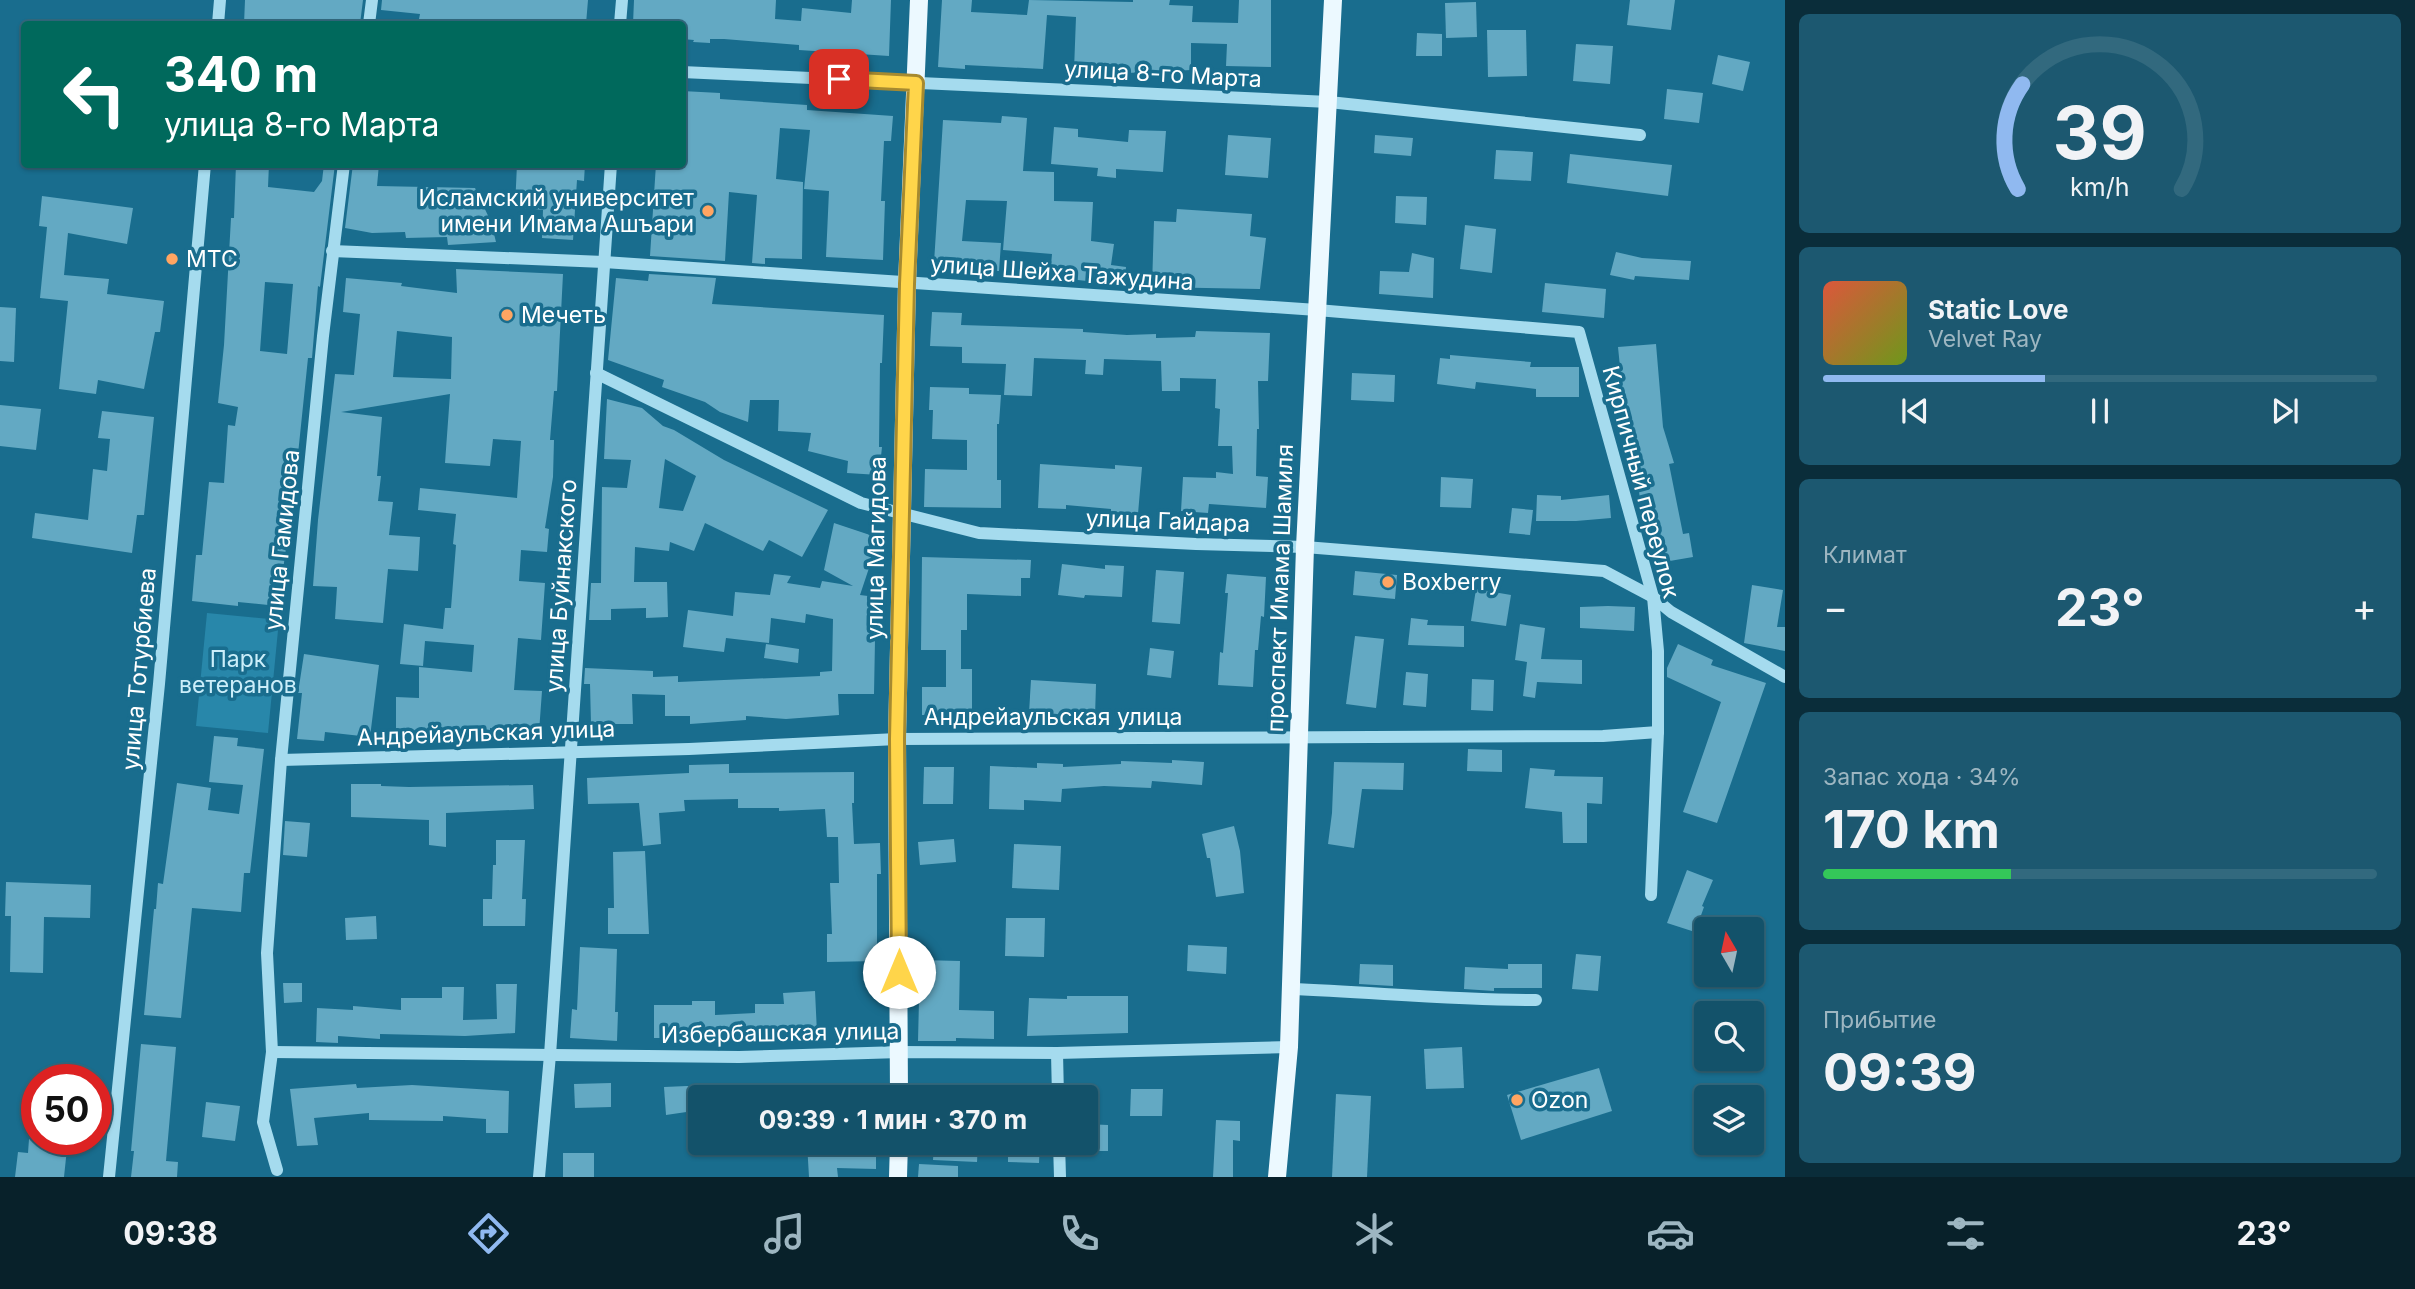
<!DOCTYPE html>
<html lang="ru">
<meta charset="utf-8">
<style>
:root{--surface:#13526a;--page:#1c5870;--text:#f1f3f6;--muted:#9db6c1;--line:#32697e;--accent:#90b9f0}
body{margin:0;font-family:Inter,sans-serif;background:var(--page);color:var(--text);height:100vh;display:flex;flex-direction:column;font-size:26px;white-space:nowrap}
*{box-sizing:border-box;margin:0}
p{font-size:23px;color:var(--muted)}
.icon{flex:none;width:38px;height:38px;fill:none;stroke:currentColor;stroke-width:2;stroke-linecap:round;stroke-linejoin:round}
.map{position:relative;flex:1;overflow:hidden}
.sheet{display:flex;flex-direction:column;gap:14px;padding:14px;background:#0a2d3a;width:630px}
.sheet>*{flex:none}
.hud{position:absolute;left:21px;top:21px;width:665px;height:147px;border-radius:7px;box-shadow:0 2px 5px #0004,0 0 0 2px var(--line);background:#00695c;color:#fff;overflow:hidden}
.needle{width:46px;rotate:351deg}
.tools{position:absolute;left:1694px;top:917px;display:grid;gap:14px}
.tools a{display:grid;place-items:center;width:70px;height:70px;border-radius:7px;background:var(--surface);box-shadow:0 2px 5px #0004,0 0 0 2px var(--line);font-size:35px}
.speed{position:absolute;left:21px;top:1064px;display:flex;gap:14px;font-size:35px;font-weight:700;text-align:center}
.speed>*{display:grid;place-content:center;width:91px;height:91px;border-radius:50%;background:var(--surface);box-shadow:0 2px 5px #0004,0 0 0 2px var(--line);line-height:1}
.speed .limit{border:10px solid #d22;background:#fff;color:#111}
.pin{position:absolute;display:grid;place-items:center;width:60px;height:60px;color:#fff;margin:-30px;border-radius:14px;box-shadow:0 4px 10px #0006}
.me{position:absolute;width:77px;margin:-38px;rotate:0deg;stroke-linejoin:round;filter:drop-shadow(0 0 5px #0008)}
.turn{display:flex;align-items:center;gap:24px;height:147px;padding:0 28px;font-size:32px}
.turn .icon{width:91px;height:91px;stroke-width:2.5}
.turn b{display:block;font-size:49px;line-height:60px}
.big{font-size:52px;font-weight:700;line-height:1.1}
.sheet .card{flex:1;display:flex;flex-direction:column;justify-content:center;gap:10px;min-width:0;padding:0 24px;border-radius:10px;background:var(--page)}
.sheet .dial{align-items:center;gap:0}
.dial svg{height:182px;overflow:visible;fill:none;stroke:var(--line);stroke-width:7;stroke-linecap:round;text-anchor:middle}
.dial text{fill:var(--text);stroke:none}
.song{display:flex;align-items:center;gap:21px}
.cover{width:84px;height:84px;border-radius:10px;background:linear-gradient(135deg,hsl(10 70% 55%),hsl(80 70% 35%))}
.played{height:7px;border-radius:4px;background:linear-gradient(90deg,var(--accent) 40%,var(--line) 40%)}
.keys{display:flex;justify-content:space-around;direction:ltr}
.heat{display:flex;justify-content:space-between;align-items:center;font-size:38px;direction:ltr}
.charge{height:10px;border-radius:5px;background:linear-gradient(90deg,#34c759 34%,var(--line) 0)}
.trip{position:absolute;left:688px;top:1085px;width:410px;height:70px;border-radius:7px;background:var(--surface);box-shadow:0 2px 5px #0004,0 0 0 2px var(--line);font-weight:700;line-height:70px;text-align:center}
.tabs{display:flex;height:112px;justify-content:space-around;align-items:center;background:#08212a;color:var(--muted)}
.tabs .icon{width:49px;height:49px}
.tabs .selected{color:var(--accent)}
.tabs b{font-size:32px;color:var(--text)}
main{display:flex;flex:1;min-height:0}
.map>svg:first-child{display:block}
.green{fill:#2887aa}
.building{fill:#63a9c3;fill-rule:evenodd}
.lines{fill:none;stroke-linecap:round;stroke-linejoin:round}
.minor{stroke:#a5dbee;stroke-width:12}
.major{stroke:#ecf9ff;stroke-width:18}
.route-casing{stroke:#a68a30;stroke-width:18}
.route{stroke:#ffd54a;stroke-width:12}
.poi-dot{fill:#ffa562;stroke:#196d8e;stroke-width:2.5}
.labels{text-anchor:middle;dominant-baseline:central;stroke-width:7;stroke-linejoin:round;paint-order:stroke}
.street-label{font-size:23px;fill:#fff;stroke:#196d8e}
.poi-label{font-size:23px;fill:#fff;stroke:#196d8e;text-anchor:start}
.park-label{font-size:23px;fill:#cbeefa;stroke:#196d8e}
</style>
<main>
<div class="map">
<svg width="1785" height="1177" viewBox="0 0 1785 1177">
<rect width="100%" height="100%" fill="#196d8e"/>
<path class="green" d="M207,613L279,620L268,733L196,726Z"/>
<g class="building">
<path d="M245,0H363L360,24L271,23V24H244Z"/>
<path d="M382,0H588L586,24L455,20L454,24H418L420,14L381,10Z"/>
<path d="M634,0H776L775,19L801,21L802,8L851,13L852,0H891L889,56L799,50V45L724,39H710V43L693,42L694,40L682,39V24H633Z"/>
<path d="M942,0H972L971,12L1027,15L1029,0L1133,2V0H1170L1169,5L1193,6L1192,22L1238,23L1239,0H1271V67L1226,66L1227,44L1191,43V70L1127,73L1074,70L1076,17L1047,15L1043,69L965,65V69L938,67Z"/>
<path d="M1630,0H1675L1671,30L1627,25Z"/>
<path d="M1476,2L1477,37L1446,38L1445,3Z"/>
<path d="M1487,30H1526L1527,76L1488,77Z"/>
<path d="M1417,33L1442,34V56H1416Z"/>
<path d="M1576,44L1613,46L1610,84L1573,81Z"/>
<path d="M1718,55L1750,62L1743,91L1712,84Z"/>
<path d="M1667,89L1703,93L1699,123L1664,119Z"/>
<path d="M682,91L720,93V99L807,105V110L893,116L891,141H884L881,201H885L883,260L826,257L829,191L804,189L810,130L780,128L776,179L803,182L802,259L765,258V264L752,263L757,195L729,192L725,261L650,256L656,164H685L688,116L682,115Z"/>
<path d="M1002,116L1027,118L1023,171L1054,172V201L1093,202L1091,241L1114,244L1111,265L1126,267L1124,285L1050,277L1052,254L1003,250L1007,201L966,200L962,241L1001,243L999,271L969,269L970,266L934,263L943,120L1001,123Z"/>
<path d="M1054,127L1078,129V137L1128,142L1129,130L1166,131L1163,172L1116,169V178L1097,176L1098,168L1051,164Z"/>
<path d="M1228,135L1271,138L1268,178L1225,175Z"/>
<path d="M1375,135L1413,138L1411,156L1374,153Z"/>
<path d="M1496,150L1533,152L1531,181L1494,179Z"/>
<path d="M1570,154L1672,165L1668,196L1567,183Z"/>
<path d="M236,164H269L268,187L314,192L322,181L324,164H335L320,287L318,286L312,358H308L295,483L278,606L238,602V606L192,601L196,555H202L209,482L224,483L228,425L235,426L238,407L218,403L224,345L231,218H234ZM265,282L293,284L287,354L260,351Z"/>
<path d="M353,164H379L377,186L475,188L491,222L496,242L448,245L447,237L406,238L405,232L372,233L345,228Z"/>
<path d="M517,164H585L584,181L577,180L573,240L542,238L543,210L515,207Z"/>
<path d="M42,196L133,208L127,244L68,233L64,275L109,279L107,294L164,301L160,332H155L144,389L98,380L96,394L59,389L68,301L40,298L47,227L39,226Z"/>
<path d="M1396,196L1427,197L1426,225L1395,223Z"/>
<path d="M1177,209L1252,214L1250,236L1266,238L1260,289L1152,287L1154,221L1176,222Z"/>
<path d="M1465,225L1496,229L1492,273L1460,269Z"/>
<path d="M1616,252L1642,258L1691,261L1689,280L1635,276L1634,280L1610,275Z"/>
<path d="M1412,253L1434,258L1433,298L1379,294L1380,271L1409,272Z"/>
<path d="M456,269L563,274L557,391H554L550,440H554L553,477L545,528L549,529L547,552L521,550L519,581L545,583L541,640L518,638L514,690L542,691L539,732L490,728V732L458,733V731H396V697L419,698V667L472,672L474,645L425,641L423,666L400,664L404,624L443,629L445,608H451L456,545L453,544L456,514L418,510L420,488L517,498L521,441L493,439L490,466L445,463L450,394L341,412L382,417L377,476H381L378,501L393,502L389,535L420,537L418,571L388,569L383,623L335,619L337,587L313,586L318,520L335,374L354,375L360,314L343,312L346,278L402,283L401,286L457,293ZM397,331L452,337L451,379L393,377Z"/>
<path d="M649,274L716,278L712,304L884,315L882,363H880L879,447H882L879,475L847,473L848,461L808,451L811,433L778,431L779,400H750L748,422L720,412L705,402L662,387L664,380L608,360L616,278L648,281Z"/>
<path d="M1545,283L1606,289L1604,318L1542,312Z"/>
<path d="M0,307L16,308L14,362L0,361Z"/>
<path d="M932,312L962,313L961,325L1083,329V332L1127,335L1156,334V338L1195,337L1196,331L1270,333L1268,381H1258L1259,429H1257L1256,476L1268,477L1266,508L1209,504L1208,513L1181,511L1183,477L1216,478V472L1233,474L1232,446H1218L1220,409L1215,408L1216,379L1180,378V391H1162L1161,361L1104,359L1103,375L1085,374L1086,360L1034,358L1032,396L1004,395L1006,364L962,363V347L930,346Z"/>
<path d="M1656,344L1663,427L1674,463L1669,464L1683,534L1689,533L1693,557L1658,563L1652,526L1644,527L1639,492L1626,446L1631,444L1625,397H1623L1618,347Z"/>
<path d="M1450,355L1531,362L1530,367H1579V397H1536V389L1476,382L1475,389L1437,384L1440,358L1450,359Z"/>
<path d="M1352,373L1395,375L1394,402L1351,400Z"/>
<path d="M930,387L969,388V394L1001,395L999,424H997V480H1001V508L924,507L925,469L967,470V440L932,439L933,410H929Z"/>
<path d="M607,399L642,408L663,426L674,430L724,460L828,510L802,557L769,540L763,551L705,523L694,551L670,542L669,551L635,547L634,582H667L668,617L646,618V608L611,609V620H589L591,583H601L602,487L627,488L631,460L604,459ZM665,459L696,476L683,511L659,508Z"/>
<path d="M0,405L41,409L36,450L0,446Z"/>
<path d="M102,411L154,417L144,515H137L132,553L32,538L35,513L88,520L93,469L107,471L110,439L98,438Z"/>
<path d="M1040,464L1115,469V465L1142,467L1138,514L1111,512V509L1066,505V509L1038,508Z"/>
<path d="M1441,477L1473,479L1471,508L1440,507Z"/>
<path d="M1537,495L1561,496V500L1609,495L1611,518L1576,521H1536Z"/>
<path d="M1512,508L1533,510L1530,535L1509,533Z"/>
<path d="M834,523L879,538L860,595L876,597L870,640H875L874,694H838L839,715L786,719L746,716V720L690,724V716H665V695L632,694L633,724H591L590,684H584L585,668L653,671V677L678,676V682L820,676V672L832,671L833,619L806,614L805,623L771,618L769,643L726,638L724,652L683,647L688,610L733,616L735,592L770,595L774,574L791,576L787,583L820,588L822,581L853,586L824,570Z"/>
<path d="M922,557L1031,560L1030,578H1021V596L967,594V630H961V669H972V715H922V687H946V650H921Z"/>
<path d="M1062,564L1105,569V565L1124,566L1122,597L1085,595L1084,598L1058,595Z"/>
<path d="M1156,570L1184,572L1180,624L1152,622Z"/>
<path d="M1355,571L1397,575L1395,599L1353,595Z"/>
<path d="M1227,574L1266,577L1264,617L1261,616L1258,650H1255L1253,687L1218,685L1220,652L1223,653L1228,593H1225Z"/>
<path d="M1752,585L1783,590L1777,627H1785V651L1744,643Z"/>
<path d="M1476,589L1511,595L1506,626L1471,621Z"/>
<path d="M1608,606L1635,607L1634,631L1580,628V607Z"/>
<path d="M1411,618L1428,620L1427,625L1464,626V647L1408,645Z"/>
<path d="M1520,624L1545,628L1541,659L1582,660V684L1537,682L1535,698L1523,696L1527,662L1515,660Z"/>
<path d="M1355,636L1384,639L1376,708L1346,704Z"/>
<path d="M766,644L799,649L798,663L764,658Z"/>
<path d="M1678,644L1713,660L1711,665L1766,683L1717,823L1683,812L1721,702L1667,677V668Z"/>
<path d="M1150,648L1174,651L1171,678L1147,675Z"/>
<path d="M304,654L379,665L370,737L325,732L324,741L297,739L302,693H298Z"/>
<path d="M1406,672L1428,674L1426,707L1403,705Z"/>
<path d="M1472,679L1494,680L1493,711L1471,710Z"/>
<path d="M1031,680L1096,684L1095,716L1029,713Z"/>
<path d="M214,736L238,738L237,746L264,749L250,873H244L241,912L192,908L181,1018L144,1015L154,909H156L158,883L163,884L177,783L211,788L208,810L239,814L243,785L209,782Z"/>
<path d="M1468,749L1502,750V772L1467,771Z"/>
<path d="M1172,760L1204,762L1202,785L1152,781L1151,788L1104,786L1062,789L1061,802L1024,800V810L989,809L990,766L1037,768V763L1063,764V767L1121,764V761L1172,763Z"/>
<path d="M1334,762L1404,763L1403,790L1362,789L1354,848L1328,844L1332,813Z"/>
<path d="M729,764V773L854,772V803H852L854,844L880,843L881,874H877V961L827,962V934H832L830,883H839L838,837H827L825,809L779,811V808H738V799L684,800L685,811L659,813L661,844L643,846L639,803L588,804L587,778L689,773V765Z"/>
<path d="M924,767H954L953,804H923Z"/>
<path d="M1530,768L1555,770L1554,776L1603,777L1602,804L1587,803V843H1563L1562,812L1525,808Z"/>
<path d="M351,784H381V786L409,787L533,785L534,809L446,813V847L429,845V820L351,817Z"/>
<path d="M285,821L310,823L307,857L283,855Z"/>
<path d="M1234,826L1240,851L1244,893L1216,897L1210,858H1207L1202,834Z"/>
<path d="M954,839L956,862L920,865L918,842Z"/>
<path d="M496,840H525L522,899H526L525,926H483V899H492L493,865H496Z"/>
<path d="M1014,844L1061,846L1059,890L1012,888Z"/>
<path d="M645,851L649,934H608V908H614L613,852Z"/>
<path d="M1687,870L1713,880L1702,906L1704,907L1695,932L1667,923Z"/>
<path d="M6,882L91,885L90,918L44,917L43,973L10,972L11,916H5Z"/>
<path d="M376,916L377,939L346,940L345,918Z"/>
<path d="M1006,918H1045L1044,957L1005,956Z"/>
<path d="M1188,945L1227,947L1226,974L1187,971Z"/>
<path d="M580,947L617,949L615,1012H618L617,1041L570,1038L572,1009L577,1010Z"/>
<path d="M1576,954L1601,956L1598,991L1572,989Z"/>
<path d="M920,960L960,961L959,1010L994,1011V1039L956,1038V1041H918Z"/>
<path d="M1360,964L1393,965V986L1359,984Z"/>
<path d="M1508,964H1542V988H1494V991L1464,989L1465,967L1508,969Z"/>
<path d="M283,983H302V1002L284,1003Z"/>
<path d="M496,984H517L515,1033L465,1036L380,1034V1039L338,1036V1043L316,1042L317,1008L353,1010V1006L401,1010V998H442V987H464L463,1020L497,1019Z"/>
<path d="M815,991L817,1033H679V1038H654V1005H692V1001H715V1015L755,1013V1004H784L783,993Z"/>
<path d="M1067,996H1128V1033L1027,1036L1029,998L1067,999Z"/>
<path d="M141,1044L176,1047L166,1161L178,1162L177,1177H131L134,1151H131Z"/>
<path d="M1462,1047L1464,1088L1426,1089L1424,1049Z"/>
<path d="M1599,1068L1612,1111L1521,1140L1507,1095Z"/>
<path d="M611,1083V1107L575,1108L574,1084Z"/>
<path d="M772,1083L773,1097H734L733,1084Z"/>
<path d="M356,1084L357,1088L412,1085L509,1091L508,1133H486V1119L443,1116V1121L369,1120V1113L314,1118L318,1145L297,1146L290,1089Z"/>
<path d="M921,1084L963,1086V1097H921Z"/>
<path d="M687,1086L700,1087V1110L666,1115L664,1087Z"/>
<path d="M1131,1089H1163L1162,1116H1130Z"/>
<path d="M1336,1094L1371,1096L1367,1177H1332Z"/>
<path d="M206,1102L240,1106L235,1141L202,1137Z"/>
<path d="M1216,1120L1240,1121V1141L1233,1140V1177H1213Z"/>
<path d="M1085,1124L1108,1125V1151H1085Z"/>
<path d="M29,1139H68L64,1177H15L18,1152L28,1153Z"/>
<path d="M807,1143H876V1169L837,1168L838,1177H809Z"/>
<path d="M934,1143H978L977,1162L933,1160Z"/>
<path d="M1008,1143H1040L1039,1163L1008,1162Z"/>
<rect x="563" y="1153" width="31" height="24"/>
<path d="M919,1164L958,1166V1177H918Z"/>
</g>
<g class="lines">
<g class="minor">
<path d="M218,24L220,0"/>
<path d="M369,24L372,0"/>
<path d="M620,24L622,0"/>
<path d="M682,72L1329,102L1640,135"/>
<path d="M332,251L604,262L1317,310L1579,332L1653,597L1658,651V732L1651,895"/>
<path d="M596,373L861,503L979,533L1196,544L1305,547L1604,571L1653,597L1671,612L1785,677"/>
<path d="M281,760L689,749L897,739L1603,736L1658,732"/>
<path d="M1291,989C1372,992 1454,1000 1536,1000"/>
<path d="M272,1052L739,1057L900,1052L1057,1053L1289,1047"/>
<path d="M1057,1053L1058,1097"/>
<path d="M1059,1143L1060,1177"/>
<path d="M277,1170L263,1122L272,1052L267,953L281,760L323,336L344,164"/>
<path d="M109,1177L159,684L205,164"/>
<path d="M539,1177L550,1055L611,164"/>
</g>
<g class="major">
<path d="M899,1097L897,739L907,283L919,0"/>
<path d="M898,1177L899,1143"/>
<path d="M1277,1177L1289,1047L1305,547L1333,0"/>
</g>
</g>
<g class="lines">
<g class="route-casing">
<path id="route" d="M839,79L916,83L907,284L897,739L899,972"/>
</g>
<use href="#route" class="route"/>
</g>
<g class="poi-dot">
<circle cx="708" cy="211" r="7"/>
<circle cx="172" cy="259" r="7"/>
<circle cx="507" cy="315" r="7"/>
<circle cx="1388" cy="582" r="7"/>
<circle cx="1517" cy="1100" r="7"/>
</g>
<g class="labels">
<g class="street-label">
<text transform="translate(1163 74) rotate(3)">улица 8-го Марта</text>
<text transform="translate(1062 273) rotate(4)">улица Шейха Тажудина</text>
<text transform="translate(1641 482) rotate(75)">Кирпичный переулок</text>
<text transform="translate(1168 521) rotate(2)">улица Гайдара</text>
<text transform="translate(282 540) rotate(-84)">улица Гамидова</text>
<text transform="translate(876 548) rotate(-89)">улица Магидова</text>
<text transform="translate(561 586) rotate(-86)">улица Буйнакского</text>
<text transform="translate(1280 588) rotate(-88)">проспект Имама Шамиля</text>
<text transform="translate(139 669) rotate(-85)">улица Тотурбиева</text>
<text x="1053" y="717">Андрейаульская улица</text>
<text transform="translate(486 733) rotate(-2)">Андрейаульская улица</text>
<text transform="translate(780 1033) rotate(-1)">Избербашская улица</text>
</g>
<g class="poi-label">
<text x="694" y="198" text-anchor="end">Исламский университет<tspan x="694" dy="26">имени Имама Ашъари</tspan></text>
<text x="186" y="259">МТС</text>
<text x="521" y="315">Мечеть</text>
<text x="1402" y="582">Boxberry</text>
<text x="1531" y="1100">Ozon</text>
</g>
<g class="park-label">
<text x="238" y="659">Парк<tspan x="238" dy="26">ветеранов</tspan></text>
</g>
</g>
</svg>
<div class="tools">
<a><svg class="needle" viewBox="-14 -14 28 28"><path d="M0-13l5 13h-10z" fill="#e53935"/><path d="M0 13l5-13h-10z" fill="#9db6c1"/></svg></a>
<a><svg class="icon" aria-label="search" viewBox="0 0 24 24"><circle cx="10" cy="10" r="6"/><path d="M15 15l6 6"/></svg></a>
<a><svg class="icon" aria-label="layers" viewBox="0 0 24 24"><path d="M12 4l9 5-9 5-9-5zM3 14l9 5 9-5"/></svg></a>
</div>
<div class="speed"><div class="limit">50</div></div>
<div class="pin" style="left:839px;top:79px;background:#d93025"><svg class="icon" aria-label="arrive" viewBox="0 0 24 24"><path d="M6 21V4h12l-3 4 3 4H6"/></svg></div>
<svg class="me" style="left:899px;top:972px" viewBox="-20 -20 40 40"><circle r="19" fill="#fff"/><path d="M0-13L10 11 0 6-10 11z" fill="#ffd54a"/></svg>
<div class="trip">09:39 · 1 мин · 370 m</div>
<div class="hud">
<div class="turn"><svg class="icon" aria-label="left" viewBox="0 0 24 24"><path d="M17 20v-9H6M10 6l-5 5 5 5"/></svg><div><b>340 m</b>улица 8-го Марта</div></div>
</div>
</div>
<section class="sheet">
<div class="card dial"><svg viewBox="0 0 100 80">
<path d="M14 69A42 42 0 1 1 86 69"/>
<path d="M14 69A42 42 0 0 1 16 23" stroke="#90b9f0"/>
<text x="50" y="56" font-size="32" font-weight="700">39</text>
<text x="50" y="72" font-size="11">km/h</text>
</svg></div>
<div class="card">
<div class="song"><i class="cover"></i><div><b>Static Love</b><p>Velvet Ray</p></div></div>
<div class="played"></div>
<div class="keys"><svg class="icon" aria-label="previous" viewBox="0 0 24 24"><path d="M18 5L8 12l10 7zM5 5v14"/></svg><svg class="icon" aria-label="pause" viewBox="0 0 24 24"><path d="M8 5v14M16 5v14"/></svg><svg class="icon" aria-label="next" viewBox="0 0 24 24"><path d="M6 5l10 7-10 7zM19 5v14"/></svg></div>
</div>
<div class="card"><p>Климат</p>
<div class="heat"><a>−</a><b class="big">23°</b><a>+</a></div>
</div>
<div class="card"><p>Запас хода · 34%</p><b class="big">170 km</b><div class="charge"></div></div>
<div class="card"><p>Прибытие</p><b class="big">09:39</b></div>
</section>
</main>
<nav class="tabs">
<b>09:38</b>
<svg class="icon selected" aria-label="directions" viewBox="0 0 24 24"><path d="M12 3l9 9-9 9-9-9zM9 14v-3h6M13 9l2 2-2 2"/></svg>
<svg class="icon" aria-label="music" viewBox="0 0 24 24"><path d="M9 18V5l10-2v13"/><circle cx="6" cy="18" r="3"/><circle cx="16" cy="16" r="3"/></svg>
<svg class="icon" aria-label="phone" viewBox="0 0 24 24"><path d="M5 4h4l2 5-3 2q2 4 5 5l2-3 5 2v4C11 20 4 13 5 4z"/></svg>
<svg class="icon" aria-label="climate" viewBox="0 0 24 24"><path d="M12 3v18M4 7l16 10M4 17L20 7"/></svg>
<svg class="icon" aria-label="car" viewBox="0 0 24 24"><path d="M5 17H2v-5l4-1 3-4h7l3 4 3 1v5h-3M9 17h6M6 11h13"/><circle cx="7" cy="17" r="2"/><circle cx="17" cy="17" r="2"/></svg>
<svg class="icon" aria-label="filters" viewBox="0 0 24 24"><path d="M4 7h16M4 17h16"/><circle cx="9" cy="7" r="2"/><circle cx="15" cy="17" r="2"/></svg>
<b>23°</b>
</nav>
